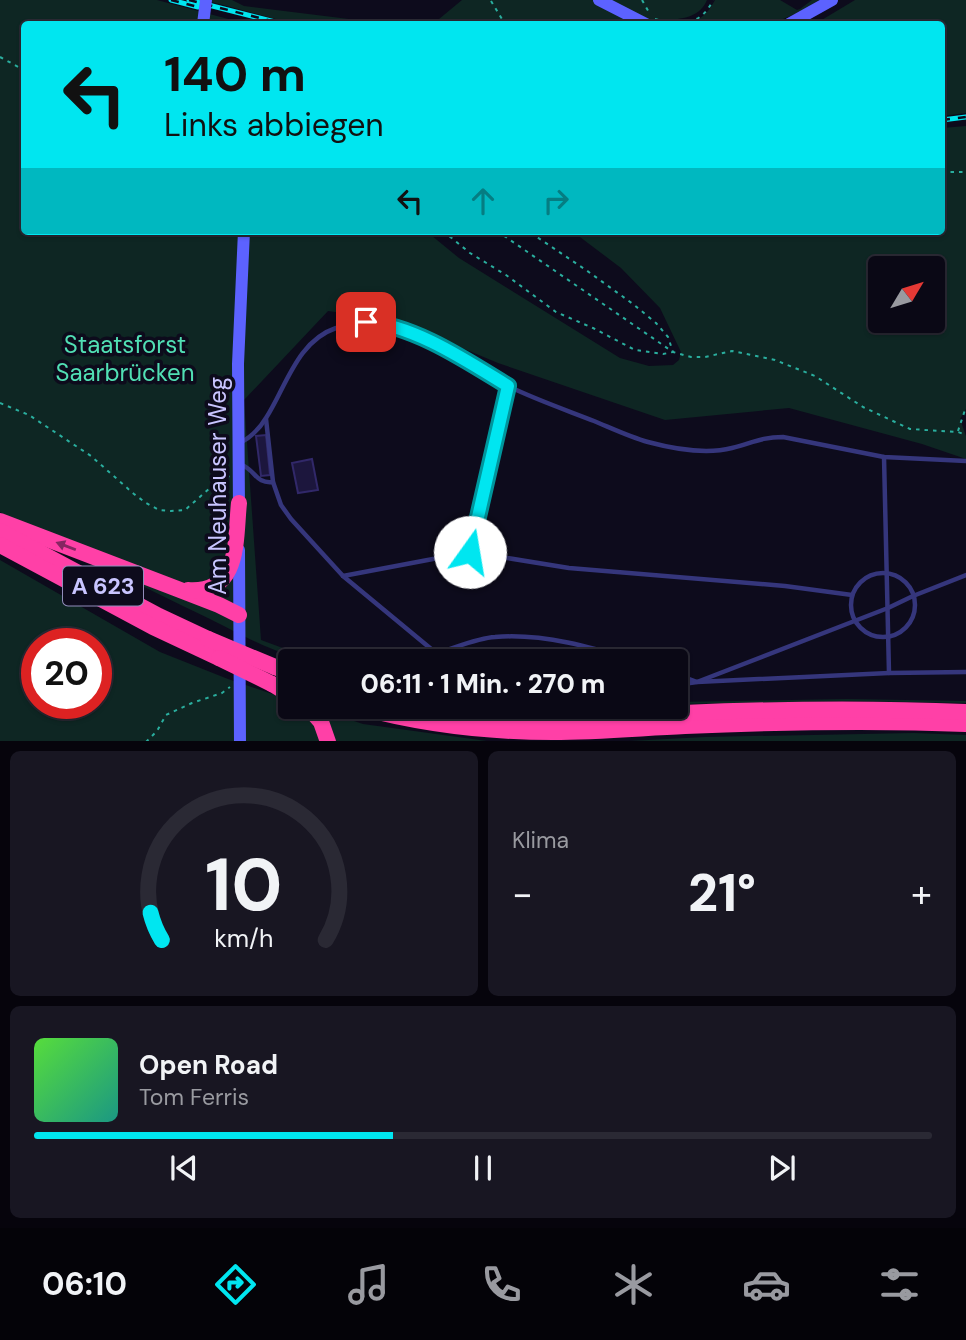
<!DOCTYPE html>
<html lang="de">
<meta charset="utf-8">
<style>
:root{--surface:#0a0815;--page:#181622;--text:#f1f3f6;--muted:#999aa0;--line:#2a2934;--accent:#00e6f0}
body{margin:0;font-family:"DM Sans",sans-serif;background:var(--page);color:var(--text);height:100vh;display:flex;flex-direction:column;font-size:26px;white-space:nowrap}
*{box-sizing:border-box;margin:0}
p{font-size:23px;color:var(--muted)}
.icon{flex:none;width:38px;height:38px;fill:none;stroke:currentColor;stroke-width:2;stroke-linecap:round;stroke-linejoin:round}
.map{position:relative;height:741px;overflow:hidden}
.panel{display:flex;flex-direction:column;gap:10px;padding:10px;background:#06040c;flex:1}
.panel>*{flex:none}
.top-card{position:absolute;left:21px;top:21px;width:924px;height:214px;border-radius:7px;box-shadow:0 2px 5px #0004,0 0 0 2px var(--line);background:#00e6f0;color:#111;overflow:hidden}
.needle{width:46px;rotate:52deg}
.controls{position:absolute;left:868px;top:256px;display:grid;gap:14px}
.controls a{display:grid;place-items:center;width:77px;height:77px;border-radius:7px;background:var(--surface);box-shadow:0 2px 5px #0004,0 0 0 2px var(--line);font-size:35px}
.speed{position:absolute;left:21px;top:628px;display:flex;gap:14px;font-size:35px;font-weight:700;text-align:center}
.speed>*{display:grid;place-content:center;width:91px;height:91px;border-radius:50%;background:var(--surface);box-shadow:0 2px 5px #0004,0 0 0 2px var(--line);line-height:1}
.speed .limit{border:10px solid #d22;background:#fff;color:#111}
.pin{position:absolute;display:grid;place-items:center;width:60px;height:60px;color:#fff;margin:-30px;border-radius:14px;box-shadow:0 4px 10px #0006}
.me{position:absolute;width:77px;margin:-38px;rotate:13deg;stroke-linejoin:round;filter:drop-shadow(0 0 5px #0008)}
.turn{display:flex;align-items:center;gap:24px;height:147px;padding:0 28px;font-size:32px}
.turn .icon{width:91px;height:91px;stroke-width:2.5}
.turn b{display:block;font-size:49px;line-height:60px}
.lanes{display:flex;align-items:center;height:66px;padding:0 28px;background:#0003;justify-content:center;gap:35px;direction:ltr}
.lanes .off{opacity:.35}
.big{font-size:52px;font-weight:800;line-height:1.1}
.panel .widget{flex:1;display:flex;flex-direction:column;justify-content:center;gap:10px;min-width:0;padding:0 24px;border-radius:10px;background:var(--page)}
.panel .dial{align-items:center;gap:0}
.dial svg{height:182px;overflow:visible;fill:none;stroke:var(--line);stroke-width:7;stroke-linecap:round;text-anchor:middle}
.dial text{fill:var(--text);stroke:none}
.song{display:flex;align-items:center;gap:21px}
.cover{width:84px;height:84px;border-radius:10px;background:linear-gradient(135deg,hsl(110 70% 55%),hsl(170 70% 35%))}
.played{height:7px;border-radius:4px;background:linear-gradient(90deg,var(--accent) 40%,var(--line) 40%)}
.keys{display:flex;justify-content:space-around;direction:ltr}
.heat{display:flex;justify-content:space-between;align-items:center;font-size:38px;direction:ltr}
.panel .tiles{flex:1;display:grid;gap:10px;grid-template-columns:1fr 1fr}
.widget:last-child{grid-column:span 2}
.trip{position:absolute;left:278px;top:649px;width:410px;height:70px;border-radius:7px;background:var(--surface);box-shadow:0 2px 5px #0004,0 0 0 2px var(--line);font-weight:800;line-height:70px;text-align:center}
.tabs{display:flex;height:112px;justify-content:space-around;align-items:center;background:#040308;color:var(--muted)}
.tabs .icon{width:49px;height:49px}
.tabs .active{color:var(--accent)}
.tabs b{font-size:32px;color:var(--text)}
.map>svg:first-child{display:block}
.green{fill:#0e2623;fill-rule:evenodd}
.building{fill:#1c163d;stroke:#312869;stroke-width:2}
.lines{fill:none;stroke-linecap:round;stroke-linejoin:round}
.path{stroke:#2aae9e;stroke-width:2;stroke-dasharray:3.5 5;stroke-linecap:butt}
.lane{stroke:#35367c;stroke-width:4.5}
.secondary{stroke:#5c62ff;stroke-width:12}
.highway{stroke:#ff40a7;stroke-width:16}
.rail-casing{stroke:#00e6f0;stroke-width:5}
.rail{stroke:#0d0b1c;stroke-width:2.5;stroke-dasharray:8;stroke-linecap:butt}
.secondary-bridge{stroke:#5c62ff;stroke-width:12}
.highway-bridge{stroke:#ff40a7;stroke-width:16}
.oneway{fill:#862662}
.route-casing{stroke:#00969c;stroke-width:18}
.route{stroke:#00e6f0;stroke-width:12}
.labels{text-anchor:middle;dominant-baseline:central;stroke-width:7;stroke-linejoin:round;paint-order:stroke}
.shield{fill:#0d0b1c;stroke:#918dbb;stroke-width:2}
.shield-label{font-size:23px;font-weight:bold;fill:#c9c5ff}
.park-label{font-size:24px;fill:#51dfb4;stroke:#0d0b1c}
.street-label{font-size:24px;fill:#c9c5ff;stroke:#0d0b1c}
</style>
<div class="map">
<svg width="966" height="742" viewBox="0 0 966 742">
<rect width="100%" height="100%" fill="#0d0b1c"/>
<g class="green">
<path d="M0,0H157L247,24H24V231H426L459,258L620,358L649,366L673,365L679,360L681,352L660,308L621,268L572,231H942V128L966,126V409L960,419L966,436V459L922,444L789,408L665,420L498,363L395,320L328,311L244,400L261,640L318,661C288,661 238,633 210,619C139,585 69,550 0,512ZM880,268H933V320H880Z"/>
<path d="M204,0H232L244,6L284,11L365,21L423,24H294Z"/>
<path d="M462,0H707C700,17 683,19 667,20L666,23C689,28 704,21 715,0H780L797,10L800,9L812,0H819C803,11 786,19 768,24H433Z"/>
<path d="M855,0H966V113L942,116V24H815Z"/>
<path d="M0,560L160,652L228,679L290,700V707H312L363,724L487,741H0ZM37,644H96V704H37Z"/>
<path d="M847,699L966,701V703L847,701L676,704V702Z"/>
<path d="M914,733L966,735V741H629L705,737Z"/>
</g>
<g class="building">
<path d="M266,435L270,475L261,476L256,436Z"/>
<path d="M312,459L318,490L298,493L292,463Z"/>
</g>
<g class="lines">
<g class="path">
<path d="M642,0L650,14"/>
<path d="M491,1L505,24"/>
<path d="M655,19C680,26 701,26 713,0"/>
<path d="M216,24L217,21"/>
<path d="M0,57L24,70"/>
<path d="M942,172H966"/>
<path d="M443,231L470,253L506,275L556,312L593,328L635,350L663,354L673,352L668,337L656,323L633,304L586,270L528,231"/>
<path d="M497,231L673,352L691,357H705L732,351L775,360L815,376L863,407L910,429L958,432L966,435"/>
<path d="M0,403L29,415L91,456L134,494L146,503L159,510L171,511L185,510L219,480L230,476"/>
<path d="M958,431L966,407"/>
<path d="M146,742L157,731L166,715L192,703L222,693L230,687"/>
</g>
<g class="lane">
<path d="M266,419L273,482L281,505L291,519L343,576L436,653L449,662"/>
<path d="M240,443C251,437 260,428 266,418C286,387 297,341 336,328C370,315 396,326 427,341C444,349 462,358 478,368C489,375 499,382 510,387C537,400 566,410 594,421C611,428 630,437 648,442C674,449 705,455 732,448C752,443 761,437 783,437L884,457L966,461"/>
<path d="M884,457L889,673"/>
<path d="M242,465C256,471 256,484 273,482"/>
<path d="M470,552L508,386"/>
<circle cx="883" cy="605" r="32"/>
<path d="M343,576L470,552L569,568L785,586L852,595"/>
<path d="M437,653C455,648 477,638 495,637C545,633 594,648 641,662"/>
<path d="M676,674L697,682L888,608L913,596L966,575"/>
<path d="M676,685L697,682L889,673L966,672"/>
</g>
<g class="secondary">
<path d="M599,0L646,24"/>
<path d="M789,24L832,0"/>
<path d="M239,510L238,364L244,231"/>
<path d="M239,550L240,742"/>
</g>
<g class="highway">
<path d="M0,521L175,588L219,605L239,615"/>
<path d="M0,531L159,616L208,639"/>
<path d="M0,545L153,627L219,658"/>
<path d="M188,590C241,594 235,539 239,503"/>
<path d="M275,667L290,673"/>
<path d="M272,684L290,695"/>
<path d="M308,707L321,722L328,742"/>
<path d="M358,707C421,724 488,732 553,732C597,732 641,728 685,726C778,722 873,720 966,724"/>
<path d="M416,707C505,725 593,718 683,713C777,709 872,708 966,712"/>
</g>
<g class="rail-casing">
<g id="rail">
<path d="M171,0L198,7"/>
<path d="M189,0L283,24"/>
<path d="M942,120L966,117"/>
</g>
</g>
<use href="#rail" class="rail"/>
<path class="secondary-bridge" d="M203,24L206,0"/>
<g class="highway-bridge">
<path d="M208,639L275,667"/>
<path d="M219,658L272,684"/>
</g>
</g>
<defs><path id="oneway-solid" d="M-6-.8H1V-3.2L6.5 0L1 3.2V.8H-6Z" transform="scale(1.75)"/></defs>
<use class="oneway" href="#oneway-solid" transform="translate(66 546) rotate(-159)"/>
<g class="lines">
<g class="route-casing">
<path id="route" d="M366,322C414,325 467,361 508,386L470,552"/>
</g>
<use href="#route" class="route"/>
</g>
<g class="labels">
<rect class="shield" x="63" y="566.5" width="80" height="39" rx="5"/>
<g class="shield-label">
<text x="103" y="586">A 623</text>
</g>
<g class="park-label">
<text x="125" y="344">Staatsforst<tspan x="125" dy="28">Saarbrücken</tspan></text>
</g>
<g class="street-label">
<text transform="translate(217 486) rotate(-90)">Am Neuhauser Weg</text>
</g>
</g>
</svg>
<div class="controls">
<a><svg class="needle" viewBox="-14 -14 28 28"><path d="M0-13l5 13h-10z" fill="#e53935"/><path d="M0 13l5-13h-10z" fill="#999aa0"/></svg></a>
</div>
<div class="speed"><div class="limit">20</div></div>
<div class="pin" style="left:366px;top:322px;background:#d93025"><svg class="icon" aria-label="arrive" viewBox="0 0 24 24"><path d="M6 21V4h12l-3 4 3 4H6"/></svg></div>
<svg class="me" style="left:470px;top:552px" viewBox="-20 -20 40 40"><circle r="19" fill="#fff"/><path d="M0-13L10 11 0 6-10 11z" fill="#00e6f0"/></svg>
<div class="trip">06:11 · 1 Min. · 270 m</div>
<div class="top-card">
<div class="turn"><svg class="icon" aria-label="left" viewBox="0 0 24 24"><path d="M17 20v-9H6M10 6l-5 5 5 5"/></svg><div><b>140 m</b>Links abbiegen</div></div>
<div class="lanes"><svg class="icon" aria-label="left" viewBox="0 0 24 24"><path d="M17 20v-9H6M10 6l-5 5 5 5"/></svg><svg class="icon off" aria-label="ahead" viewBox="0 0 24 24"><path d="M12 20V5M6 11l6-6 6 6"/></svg><svg class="icon off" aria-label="right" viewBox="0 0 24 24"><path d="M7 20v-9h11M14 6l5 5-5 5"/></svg></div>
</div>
</div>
<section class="panel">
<div class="tiles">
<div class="widget dial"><svg viewBox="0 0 100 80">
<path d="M14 69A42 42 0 1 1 86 69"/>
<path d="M14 69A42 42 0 0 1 9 57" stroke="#00e6f0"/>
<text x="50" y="56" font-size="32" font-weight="700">10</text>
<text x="50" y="72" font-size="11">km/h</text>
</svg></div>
<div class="widget"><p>Klima</p>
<div class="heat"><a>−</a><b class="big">21°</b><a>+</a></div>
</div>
<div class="widget">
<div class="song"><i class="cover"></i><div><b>Open Road</b><p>Tom Ferris</p></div></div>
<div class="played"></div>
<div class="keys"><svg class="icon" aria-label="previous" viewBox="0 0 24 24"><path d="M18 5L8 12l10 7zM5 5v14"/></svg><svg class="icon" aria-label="pause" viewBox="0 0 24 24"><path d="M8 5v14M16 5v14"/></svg><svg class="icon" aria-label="next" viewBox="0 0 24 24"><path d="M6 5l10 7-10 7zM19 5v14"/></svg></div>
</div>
</div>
</section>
<nav class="tabs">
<b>06:10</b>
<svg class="icon active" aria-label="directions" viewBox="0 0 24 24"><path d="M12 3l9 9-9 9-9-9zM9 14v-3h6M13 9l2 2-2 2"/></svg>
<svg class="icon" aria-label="music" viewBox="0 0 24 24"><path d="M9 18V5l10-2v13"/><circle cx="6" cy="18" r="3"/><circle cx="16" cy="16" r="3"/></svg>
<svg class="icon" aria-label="phone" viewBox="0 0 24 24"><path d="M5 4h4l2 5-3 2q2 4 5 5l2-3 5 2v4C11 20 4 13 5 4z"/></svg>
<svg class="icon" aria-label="climate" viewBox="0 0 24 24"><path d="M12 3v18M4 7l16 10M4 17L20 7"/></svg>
<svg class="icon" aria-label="car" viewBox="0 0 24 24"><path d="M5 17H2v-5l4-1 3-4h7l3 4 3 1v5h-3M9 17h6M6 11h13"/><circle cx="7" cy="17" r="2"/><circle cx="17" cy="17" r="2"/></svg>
<svg class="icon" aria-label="filters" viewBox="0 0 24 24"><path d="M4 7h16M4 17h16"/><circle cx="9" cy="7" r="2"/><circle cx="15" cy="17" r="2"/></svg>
</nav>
